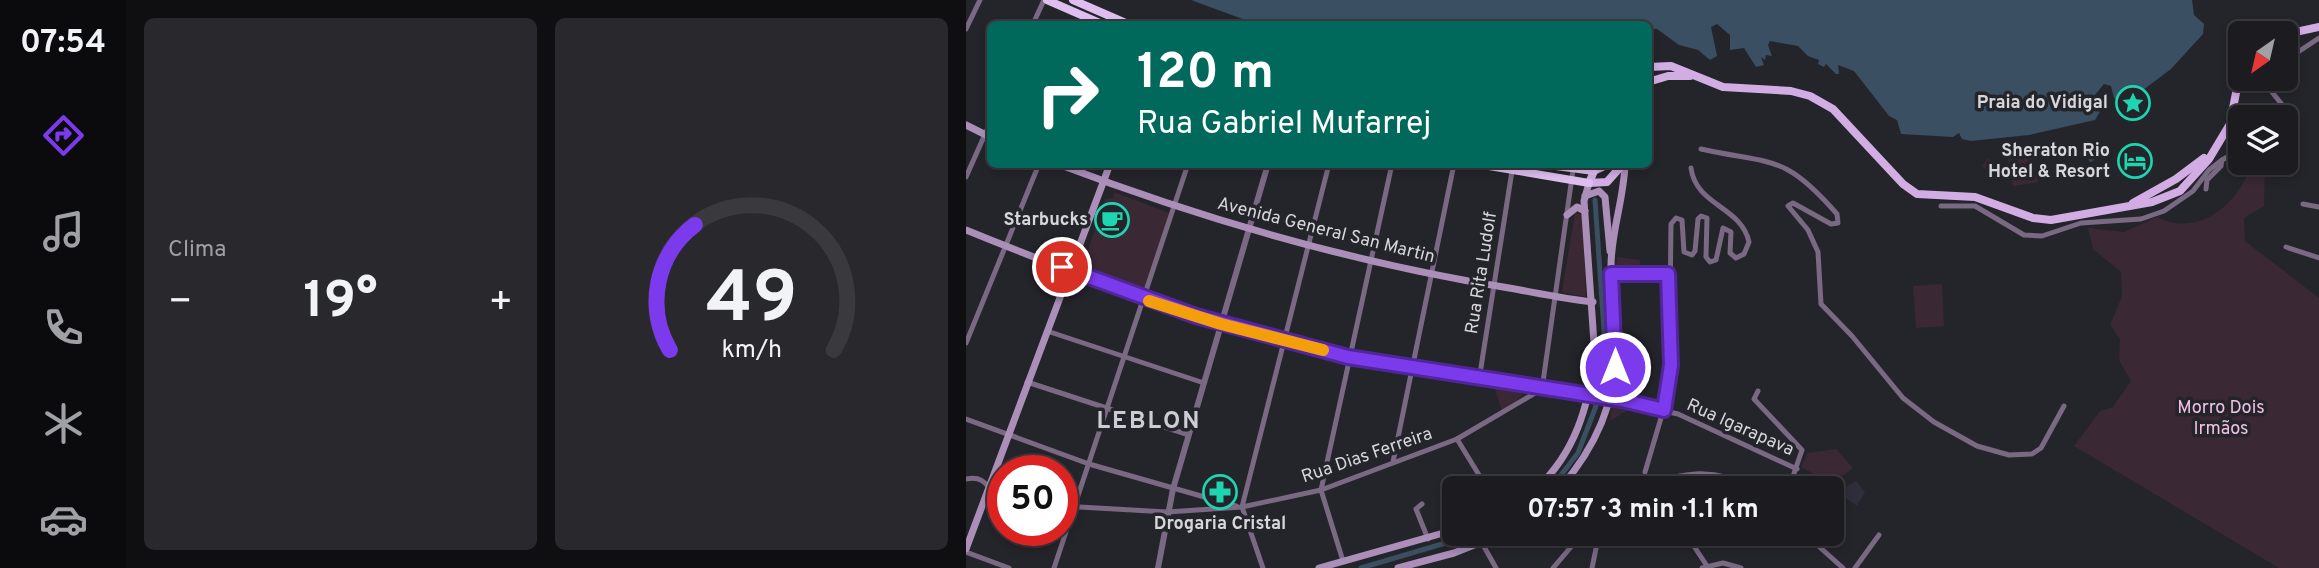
<!DOCTYPE html>
<html lang="pt">
<meta charset="utf-8">
<style>
:root{--surface:#1b1b20;--page:#28282d;--text:#f1f3f6;--muted:#a0a1a5;--line:#39393e;--accent:#7c3aed}
body{margin:0;font-family:Overpass,sans-serif;background:var(--page);color:var(--text);height:100vh;display:flex;flex-direction:column;font-size:26px;white-space:nowrap}
*{box-sizing:border-box;margin:0}
p{font-size:23px;color:var(--muted)}
.icon{flex:none;width:38px;height:38px;fill:none;stroke:currentColor;stroke-width:2;stroke-linecap:round;stroke-linejoin:round}
.map{position:relative;flex:1;overflow:hidden}
.drawer{display:flex;flex-direction:column;gap:18px;padding:18px;background:#0f0f12;width:840px}
.drawer>*{flex:none}
.top-card{position:absolute;left:21px;top:21px;width:665px;height:147px;border-radius:10px;box-shadow:0 4px 10px #0003,0 0 0 2px var(--line);background:#00695c;color:#fff;overflow:hidden}
.needle{width:46px;rotate:214deg}
.controls{position:absolute;left:1262px;top:21px;display:grid;gap:14px}
.controls a{display:grid;place-items:center;width:70px;height:70px;border-radius:10px;background:var(--surface);box-shadow:0 4px 10px #0003,0 0 0 2px var(--line);font-size:35px}
.speed{position:absolute;left:21px;top:455px;display:flex;gap:14px;font-size:35px;font-weight:700;text-align:center}
.speed>*{display:grid;place-content:center;width:91px;height:91px;border-radius:50%;background:var(--surface);box-shadow:0 4px 10px #0003,0 0 0 2px var(--line);line-height:1}
.speed .limit{border:10px solid #d22;background:#fff;color:#111}
.pin{position:absolute;display:grid;place-items:center;width:60px;height:60px;color:#fff;margin:-30px;border:4px solid #fff;border-radius:50%;box-shadow:0 2px 7px #0007}
.me{position:absolute;width:77px;margin:-38px;rotate:0deg;stroke-linejoin:round;filter:drop-shadow(0 0 5px #0008)}
.turn{display:flex;align-items:center;gap:24px;height:147px;padding:0 35px;font-size:32px}
.turn .icon{width:91px;height:91px;stroke-width:2.5}
.turn b{display:block;font-size:49px;line-height:60px}
.big{font-size:52px;font-weight:700;line-height:1.1}
.drawer .widget{flex:1;display:flex;flex-direction:column;justify-content:center;gap:10px;min-width:0;padding:0 24px;border-radius:10px;background:var(--page)}
.drawer .dial{align-items:center;gap:0}
.dial svg{height:182px;overflow:visible;fill:none;stroke:var(--line);stroke-width:7;stroke-linecap:round;text-anchor:middle}
.dial text{fill:var(--text);stroke:none}
.heat{display:flex;justify-content:space-between;align-items:center;font-size:38px;direction:ltr}
.drawer .tiles{flex:1;display:grid;gap:18px;grid-template-columns:repeat(2,1fr)}
.trip{position:absolute;left:476px;top:476px;width:402px;height:70px;border-radius:10px;background:var(--surface);box-shadow:0 4px 10px #0003,0 0 0 2px var(--line);font-weight:700;line-height:70px;text-align:center}
main{display:flex;flex:1;min-height:0}
.tabs{display:flex;flex-direction:column;width:126px;justify-content:space-around;align-items:center;background:#0b0b0d;color:var(--muted)}
.tabs .icon{width:49px;height:49px}
.tabs .selected{color:var(--accent)}
.tabs b{font-size:32px;color:var(--text)}
.map>svg:first-child{display:block}
.built{fill:#2e2d39}
.green{fill:#3a2835}
.water{fill:#3a4f61}
.lines{fill:none;stroke-linecap:round;stroke-linejoin:round}
.canal{stroke:#3a4f61;stroke-width:5}
.minor{stroke:#7a6983;stroke-width:5}
.tertiary{stroke:#7a6983;stroke-width:6}
.secondary{stroke:#ab8fb9;stroke-width:7}
.primary{stroke:#d2ade4;stroke-width:8}
.trunk{stroke:#debeee;stroke-width:8}
.route-casing{stroke:#51269a;stroke-width:18}
.route{stroke:#7c3aed;stroke-width:12}
.slow{stroke:#f59e0b;stroke-width:12}
.labels{text-anchor:middle;dominant-baseline:central;stroke-width:7;stroke-linejoin:round;paint-order:stroke}
.poi-label{font-size:18px;font-weight:bold;fill:#d7d6db;stroke:#24242b;text-anchor:end}
.street-label{font-size:18px;fill:#d7d6db;stroke:#24242b}
.park-label{font-size:18px;fill:#f1c0e2;stroke:#24242b}
.district-label{font-size:24px;font-weight:bold;letter-spacing:2px;fill:#cdccd5;stroke:#24242b}
</style>
<main>
<nav class="tabs">
<b>07:54</b>
<svg class="icon selected" aria-label="directions" viewBox="0 0 24 24"><path d="M12 3l9 9-9 9-9-9zM9 14v-3h6M13 9l2 2-2 2"/></svg>
<svg class="icon" aria-label="music" viewBox="0 0 24 24"><path d="M9 18V5l10-2v13"/><circle cx="6" cy="18" r="3"/><circle cx="16" cy="16" r="3"/></svg>
<svg class="icon" aria-label="phone" viewBox="0 0 24 24"><path d="M5 4h4l2 5-3 2q2 4 5 5l2-3 5 2v4C11 20 4 13 5 4z"/></svg>
<svg class="icon" aria-label="climate" viewBox="0 0 24 24"><path d="M12 3v18M4 7l16 10M4 17L20 7"/></svg>
<svg class="icon" aria-label="car" viewBox="0 0 24 24"><path d="M5 17H2v-5l4-1 3-4h7l3 4 3 1v5h-3M9 17h6M6 11h13"/><circle cx="7" cy="17" r="2"/><circle cx="17" cy="17" r="2"/></svg>
</nav>
<section class="drawer">
<div class="tiles">
<div class="widget"><p>Clima</p>
<div class="heat"><a>−</a><b class="big">19°</b><a>+</a></div>
</div>
<div class="widget dial"><svg viewBox="0 0 100 80">
<path d="M14 69A42 42 0 1 1 86 69"/>
<path d="M14 69A42 42 0 0 1 25 14" stroke="#7c3aed"/>
<text x="50" y="56" font-size="32" font-weight="700">49</text>
<text x="50" y="72" font-size="11">km/h</text>
</svg></div>
</div>
</section>
<div class="map">
<svg width="1353" height="568" viewBox="0 0 1353 568">
<rect width="100%" height="100%" fill="#24242b"/>
<path class="built" d="M890,481L899,492L891,506L878,497L875,490Z"/>
<g class="green">
<path d="M1067,155L1072,182L1047,186L1042,159Z"/>
<path d="M1022,158L1042,173L1035,181L1016,166Z"/>
<path d="M1285,163H1299L1298,206L1278,218L1279,241L1353,298V568H1313L1108,446L1134,411L1147,407L1165,381L1153,360L1154,339L1144,325L1156,296L1155,272L1127,249L1122,228L1158,232L1191,217C1232,239 1275,203 1285,163Z"/>
<path d="M148,192L203,213L178,293L116,269L139,199L147,198Z"/>
<path d="M609,212L617,216L620,297L596,292Z"/>
<path d="M651,257L674,260L673,272L650,269Z"/>
<path d="M976,284L978,326L950,328L947,286Z"/>
<path d="M650,381L663,385L671,397L667,407L644,421Z"/>
<path d="M529,388L555,393L557,395L536,412Z"/>
<path d="M870,449L887,468L866,484L835,467L842,453Z"/>
</g>
<g class="water">
<path d="M225,0H1226L1228,15L1238,24L1237,34L1205,69L1177,90L1152,100L1148,98L1145,86L1138,84L1128,96L1138,105L1129,120L1063,135L1005,141L996,139L993,133L987,137L935,134L931,120L923,116L888,71L872,65L873,74H870L860,64L858,67L852,64L853,60L842,56L832,46L804,41L802,45L806,56L800,55L799,60L795,57L798,65L790,67L778,48L764,50V35L751,24L745,27L751,56L744,60L732,50L713,45L691,29H685L686,38L682,24L653,22L646,24H290Z"/>
<path d="M1134,142L1141,153L1124,162L1119,151Z"/>
</g>
<g class="lines">
<g class="canal">
<path d="M629,200L640,359L637,387"/>
<path d="M585,488L612,453L630,406"/>
<path d="M395,568L510,534"/>
</g>
<g class="minor">
<path d="M67,24L78,0"/>
<path d="M0,29L14,0"/>
<path d="M1320,60L1353,38"/>
<path d="M1300,79L1302,87L1321,111L1320,138"/>
<path d="M735,149C807,165 818,153 871,214L872,223L865,224L827,203L822,206L842,230L852,252L855,304L886,336L937,398L968,422L1011,446L1043,455L1066,454L1075,448L1098,406"/>
<path d="M0,177L24,123"/>
<path d="M1240,189L1241,180L1255,166L1256,160L1274,150"/>
<path d="M1337,204L1353,207"/>
<path d="M975,206H1009L1058,235L1076,236L1115,223L1175,219L1198,211L1227,191L1243,170L1256,160"/>
<path d="M1320,247L1353,258"/>
<path d="M645,274H702"/>
<path d="M81,331L238,383"/>
<path d="M0,343L73,164"/>
<path d="M513,380L546,171"/>
<path d="M61,382L223,435"/>
<path d="M792,391L788,399L836,450L823,488"/>
<path d="M645,399L712,414L831,469"/>
<path d="M0,419L123,464L270,506"/>
<path d="M491,439L521,488"/>
<path d="M427,462L488,164"/>
<path d="M679,472L703,391L705,224L710,218L716,220L718,252L726,255L729,251L732,219L735,216L741,218L740,257L744,262L750,260L757,228L765,232L764,253L770,258L778,254L783,242C775,206 730,206 725,168"/>
<path d="M0,479C22,474 22,493 37,501"/>
<path d="M678,488C717,471 749,467 786,488"/>
<path d="M866,496L869,492"/>
<path d="M456,504L450,509L462,539"/>
<path d="M96,506L201,512L276,507L355,490L491,439L576,389L607,170"/>
<path d="M720,534L741,566"/>
<path d="M839,534L877,568"/>
<path d="M516,543L530,568"/>
<path d="M0,552L43,568"/>
<path d="M377,561L355,490L426,164"/>
<path d="M88,568L222,164"/>
<path d="M297,568L276,507L363,164"/>
<path d="M587,568L616,534"/>
<path d="M626,568L633,534"/>
<path d="M736,568L757,563L775,568"/>
<path d="M889,568L913,535"/>
</g>
<path class="tertiary" d="M192,568L207,489L302,164"/>
<g class="secondary">
<path d="M0,125L24,137"/>
<path d="M92,164C239,220 388,263 543,288C571,293 599,299 627,302"/>
<path d="M619,196L633,191L639,197L644,251"/>
<path d="M601,215L611,207L619,211"/>
<path d="M0,230C125,281 251,327 382,357C469,376 557,385 645,399"/>
<path d="M627,382L633,390H642L647,385"/>
<path d="M571,488C609,453 622,407 629,357L618,201L623,183"/>
<path d="M594,488C629,449 651,400 650,347C649,320 644,293 645,266C645,232 658,199 659,164"/>
<path d="M0,549L144,164"/>
<path d="M353,568L488,530"/>
<path d="M432,568L488,553L536,534"/>
</g>
<g class="primary">
<path d="M1320,34L1353,27"/>
<path d="M682,67L705,66L757,87L825,91L844,96L867,109L937,184L951,194L1009,197L1067,218L1085,220L1186,202L1214,191L1243,159L1264,124L1274,72"/>
<path d="M682,82L702,76H724"/>
<path d="M643,164L628,171L623,183L641,182L657,164"/>
<path d="M1167,203L1210,179L1238,158"/>
</g>
<g class="trunk">
<path d="M81,0L136,24"/>
<path d="M107,0L162,24"/>
<path d="M511,164L623,183"/>
<path d="M575,164L628,171"/>
</g>
</g>
<g class="lines">
<g class="route-casing">
<path id="route" d="M96,267L230,316L382,357L656,400L698,410L705,365L702,274H645L649,367"/>
</g>
<use href="#route" class="route"/>
<path class="slow" d="M183,301L255,324L357,350"/>
</g>
<defs>
<g id="sight-ring" transform="scale(1.75)"><circle r="9.5" fill="#24242b" stroke="#1dd5b1" stroke-width="1.5"/><path d="M0-6L1.8-2.2L6-1.7L2.9 1.2L3.7 5.4L0 3.3L-3.7 5.4L-2.9 1.2L-6-1.7L-1.8-2.2Z" fill="#1dd5b1"/></g>
<g id="hotel-ring" transform="scale(1.75)"><circle r="9.5" fill="#24242b" stroke="#1dd5b1" stroke-width="1.5"/><path d="M-6-4.5h1.5V1H6V5H4.5V3h-9V5H-6ZM-4 0a1.8 1.8 0 1 1 3.6 0ZM.5 0V-2.5h3Q6-2.5 6 0Z" fill="#1dd5b1"/></g>
<g id="cafe-ring" transform="scale(1.75)"><circle r="9.5" fill="#24242b" stroke="#1dd5b1" stroke-width="1.5"/><path d="M-5.5-4.5H6V0H3Q3 3.5 0 3.5H-2.5Q-5.5 3.5-5.5 0ZM3-3.2v2h1.7v-2ZM-6 4.5H4V6H-6Z" fill="#1dd5b1"/></g>
<g id="pharmacy-ring" transform="scale(1.75)"><circle r="9.5" fill="#24242b" stroke="#1dd5b1" stroke-width="1.5"/><path d="M-2-6h4v4h4v4h-4v4h-4v-4h-4v-4h4Z" fill="#1dd5b1"/></g>
</defs>
<g fill-rule="evenodd">
<use href="#sight-ring" x="1167" y="103"/>
<use href="#hotel-ring" x="1169" y="161"/>
<use href="#cafe-ring" x="146" y="220"/>
<use href="#pharmacy-ring" x="254" y="492"/>
</g>
<g class="labels">
<g class="poi-label">
<text x="1142" y="103">Praia do Vidigal</text>
<text x="1144" y="151">Sheraton Rio<tspan x="1144" dy="21">Hotel &amp; Resort</tspan></text>
<text x="122" y="220">Starbucks</text>
<text x="254" y="524" text-anchor="middle">Drogaria Cristal</text>
</g>
<g class="street-label">
<text transform="translate(360 231) rotate(14)">Avenida General San Martin</text>
<text transform="translate(516 273) rotate(-81)">Rua Rita Ludolf</text>
<text transform="translate(774 428) rotate(24)">Rua Igarapava</text>
<text transform="translate(401 456) rotate(-19)">Rua Dias Ferreira</text>
</g>
<g class="park-label">
<text x="1255" y="408">Morro Dois<tspan x="1255" dy="21">Irmãos</tspan></text>
</g>
<g class="district-label">
<text x="183" y="422">LEBLON</text>
</g>
</g>
</svg>
<div class="controls">
<a><svg class="needle" viewBox="-14 -14 28 28"><path d="M0-13l5 13h-10z" fill="#e53935"/><path d="M0 13l5-13h-10z" fill="#a0a1a5"/></svg></a>
<a><svg class="icon" aria-label="layers" viewBox="0 0 24 24"><path d="M12 4l9 5-9 5-9-5zM3 14l9 5 9-5"/></svg></a>
</div>
<div class="speed"><div class="limit">50</div></div>
<div class="pin" style="left:96px;top:267px;background:#d93025"><svg class="icon" aria-label="arrive" viewBox="0 0 24 24"><path d="M6 21V4h12l-3 4 3 4H6"/></svg></div>
<svg class="me" style="left:649px;top:367px" viewBox="-20 -20 40 40"><circle r="17" fill="#7c3aed" stroke="#fff" stroke-width="3"/><path d="M0-11L8 9 0 5-8 9z" fill="#fff"/></svg>
<div class="trip">07:57 · 3 min · 1.1 km</div>
<div class="top-card">
<div class="turn"><svg class="icon" aria-label="right" viewBox="0 0 24 24"><path d="M7 20v-9h11M14 6l5 5-5 5"/></svg><div><b>120 m</b>Rua Gabriel Mufarrej</div></div>
</div>
</div>
</main>
